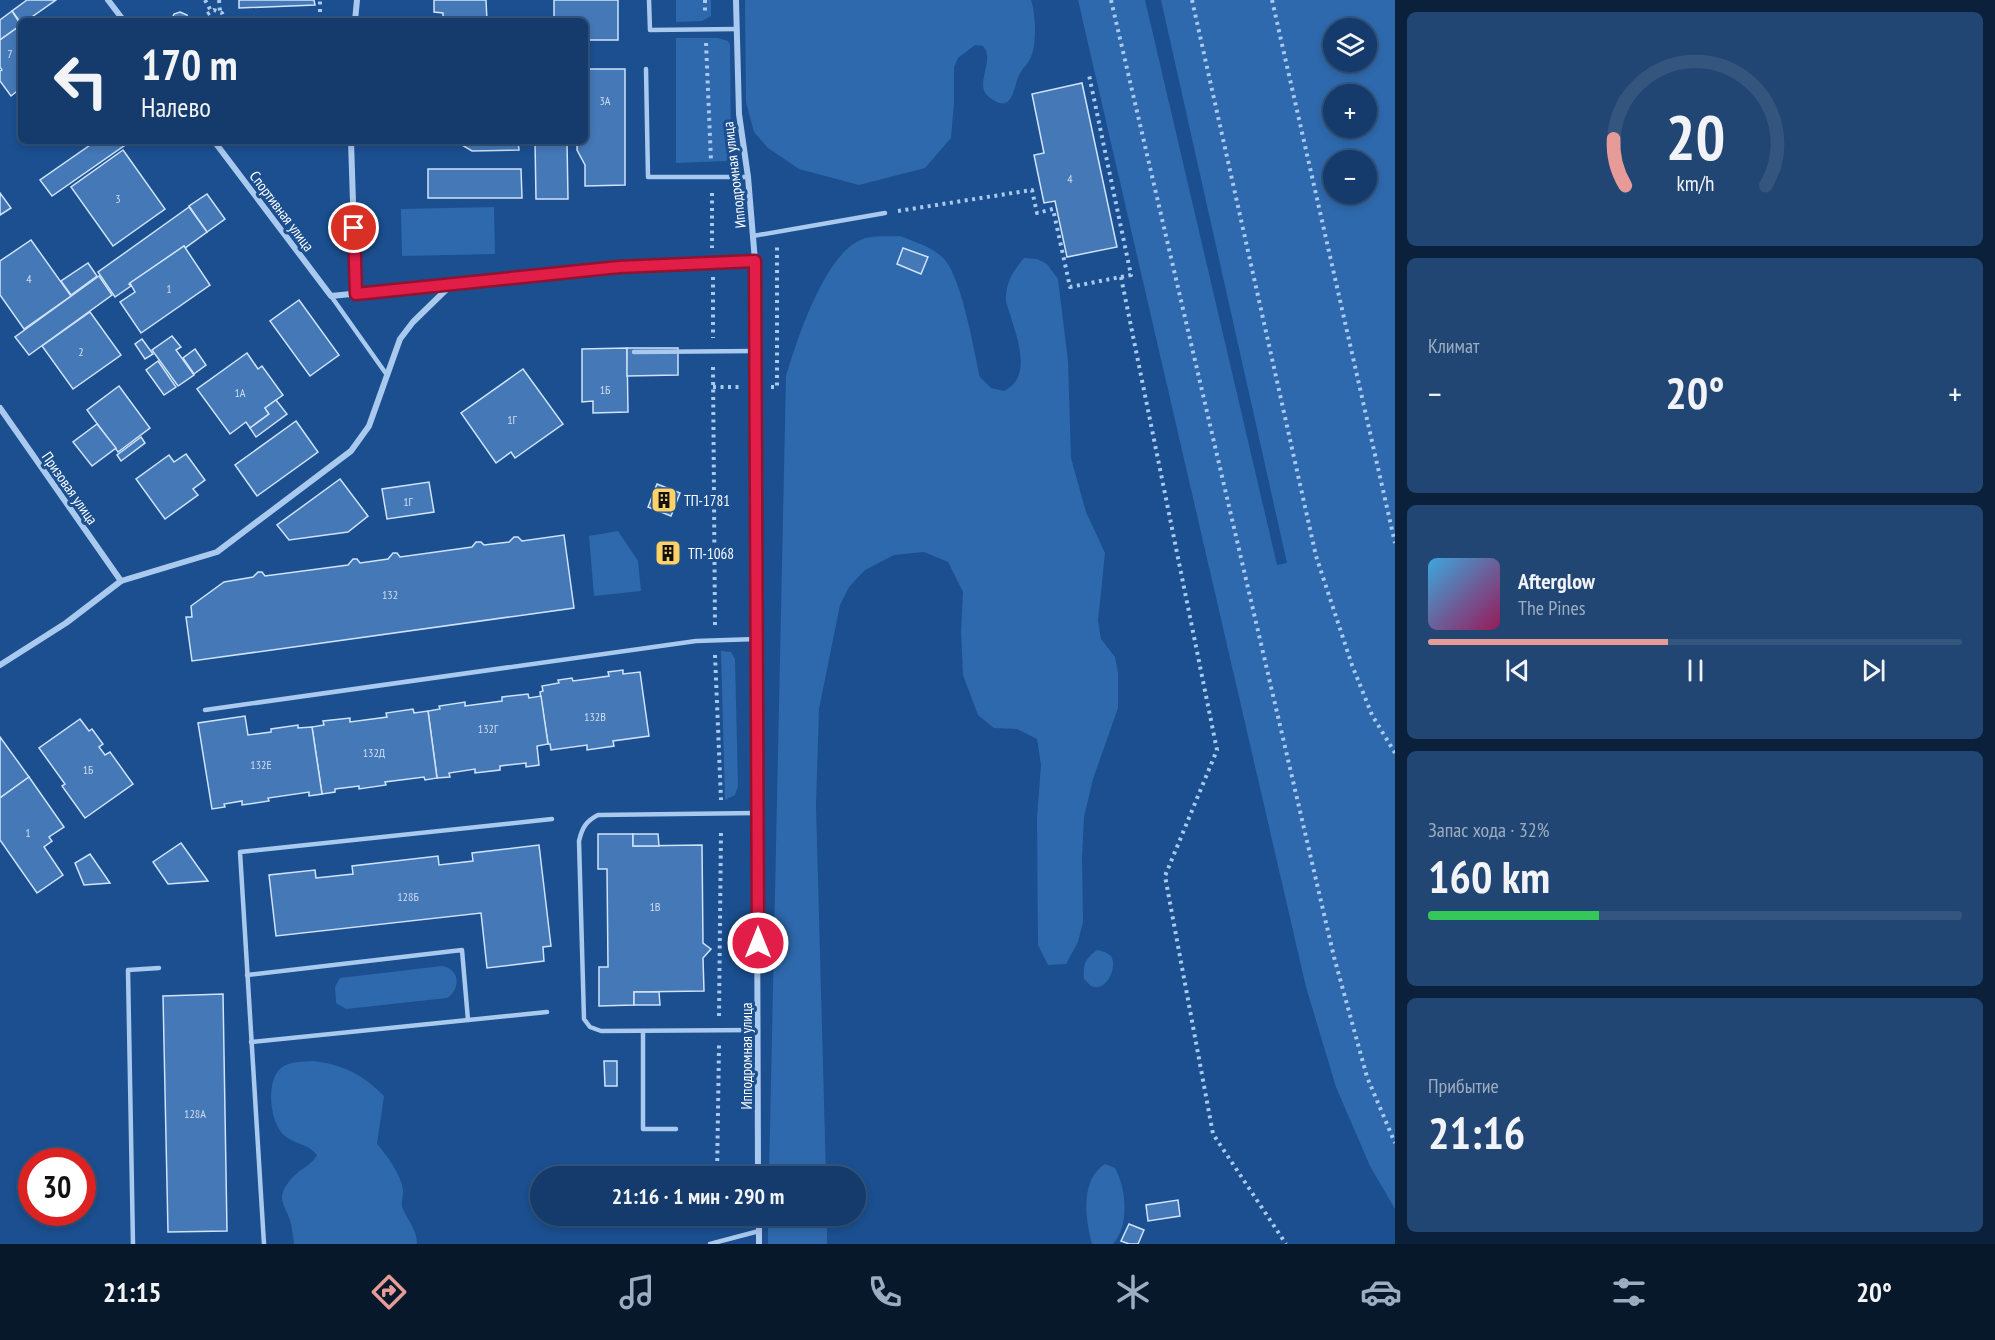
<!DOCTYPE html>
<html lang="ru">
<meta charset="utf-8">
<style>
:root{--surface:#143b6b;--page:#214673;--text:#f1f3f6;--muted:#9dadc1;--line:#33557e;--accent:#e69b98}
body{margin:0;font-family:"PT Sans Narrow",sans-serif;background:var(--page);color:var(--text);height:100vh;display:flex;flex-direction:column;font-size:22px;white-space:nowrap}
*{box-sizing:border-box;margin:0}
p{font-size:20px;color:var(--muted)}
.icon{flex:none;width:33px;height:33px;fill:none;stroke:currentColor;stroke-width:2;stroke-linecap:round;stroke-linejoin:round}
.map{position:relative;flex:1;overflow:hidden}
.details{display:flex;flex-direction:column;gap:12px;padding:12px;background:#0b203b;width:600px}
.details>*{flex:none}
.guide{position:absolute;left:18px;top:18px;width:570px;height:126px;border-radius:9px;box-shadow:0 3px 9px #0003,0 0 0 2px var(--line);background:#143b6b;color:var(--text);overflow:hidden}
.tools{position:absolute;left:1323px;top:18px;display:grid;gap:12px}
.tools a{display:grid;place-items:center;width:54px;height:54px;border-radius:50%;background:var(--surface);box-shadow:0 3px 9px #0003,0 0 0 2px var(--line);font-size:30px}
.speed{position:absolute;left:18px;top:1148px;display:flex;gap:12px;font-size:30px;font-weight:700;text-align:center}
.speed>*{display:grid;place-content:center;width:78px;height:78px;border-radius:50%;background:var(--surface);box-shadow:0 3px 9px #0003,0 0 0 2px var(--line);line-height:1}
.speed .limit{border:9px solid #d22;background:#fff;color:#111}
.pin{position:absolute;display:grid;place-items:center;width:51px;height:51px;color:#fff;margin:-26px;border:3px solid #fff;border-radius:50%;box-shadow:0 2px 6px #0007}
.me{position:absolute;width:66px;margin:-33px;rotate:0deg;stroke-linejoin:round;filter:drop-shadow(0 0 4px #0008)}
.turn{display:flex;align-items:center;gap:21px;height:126px;padding:0 24px;font-size:27px}
.turn .icon{width:78px;height:78px;stroke-width:2.5}
.turn b{display:block;font-size:42px;line-height:51px}
.big{font-size:45px;font-weight:700;line-height:1.1}
.details .card{flex:1;display:flex;flex-direction:column;justify-content:center;gap:9px;min-width:0;padding:0 21px;border-radius:9px;background:var(--page)}
.details .dial{align-items:center;gap:0}
.dial svg{height:156px;overflow:visible;fill:none;stroke:var(--line);stroke-width:7;stroke-linecap:round;text-anchor:middle}
.dial text{fill:var(--text);stroke:none}
.song{display:flex;align-items:center;gap:18px}
.cover{width:72px;height:72px;border-radius:9px;background:linear-gradient(135deg,hsl(200 70% 55%),hsl(330 70% 35%))}
.played{height:6px;border-radius:3px;background:linear-gradient(90deg,var(--accent) 45%,var(--line) 45%)}
.keys{display:flex;justify-content:space-around;direction:ltr}
.heat{display:flex;justify-content:space-between;align-items:center;font-size:33px;direction:ltr}
.charge{height:9px;border-radius:4px;background:linear-gradient(90deg,#34c759 32%,var(--line) 0)}
.trip{position:absolute;left:530px;top:1166px;width:336px;height:60px;border-radius:30px;background:var(--surface);box-shadow:0 3px 9px #0003,0 0 0 2px var(--line);font-weight:700;line-height:60px;text-align:center}
.menu{display:flex;height:96px;justify-content:space-around;align-items:center;background:#08182b;color:var(--muted)}
.menu .icon{width:42px;height:42px}
.menu .active{color:var(--accent)}
.menu b{font-size:27px;color:var(--text)}
main{display:flex;flex:1;min-height:0}
.map>svg:first-child{display:block}
.green{fill:#2e69ad;fill-rule:evenodd}
.building{fill:#4478b7;stroke:#cfe3fa;stroke-width:1.5}
.lines{fill:none;stroke-linecap:round;stroke-linejoin:round}
.path{stroke:#a9c9ee;stroke-width:4;stroke-dasharray:3 4.5;stroke-linecap:butt}
.lane{stroke:#a9c9ee;stroke-width:4.5}
.street{stroke:#a9c9ee;stroke-width:6}
.route-casing{stroke:#92132f;stroke-width:15}
.route{stroke:#e11d48;stroke-width:10}
.labels{text-anchor:middle;dominant-baseline:central;stroke-width:6;stroke-linejoin:round;paint-order:stroke}
.number-label{font-size:12px;fill:#d0dded}
.street-label{font-size:15px;fill:#fff;stroke:#1b4f8f}
.poi-label{font-size:15px;fill:#fff;stroke:#1b4f8f;text-anchor:start}
</style>
<main>
<div class="map">
<svg width="1395" height="1244" viewBox="0 0 1395 1244">
<rect width="100%" height="100%" fill="#1b4f8f"/>
<g class="green">
<path d="M676,0H711V16L702,21L676,22Z"/>
<path d="M745,0H1031C1036,14 1037,46 1030,59C1027,65 1022,69 1019,75C1013,88 1013,116 989,97C973,85 996,60 983,46L975,45L958,58L954,67V102L951,138L925,168L859,185L799,169L768,148L754,132L746,102Z"/>
<path d="M1078,0H1145L1277,565L1287,563L1161,0H1395V1209L1370,1166L1336,1087L1306,987ZM1334,28H1366V62H1334ZM1334,94H1366V128H1334ZM1334,160H1366V194H1334Z"/>
<path d="M676,38H718L728,41L730,45L731,155L726,161L676,163Z"/>
<path d="M494,207L495,254L402,256L401,209Z"/>
<path d="M900,236C915,242 930,246 942,257C961,273 974,350 980,377L991,388L1004,391C1033,377 1017,338 1010,314C1008,308 1005,302 1006,296C1007,280 1014,270 1024,258L1037,259L1047,264L1058,279L1068,361L1071,458L1086,512L1105,553L1098,621L1101,639L1115,657L1118,673V708L1093,779L1084,817L1082,858L1083,922L1078,942L1066,964L1048,965L1038,945L1037,818L1041,765L1037,739L1017,729L994,728L978,715L963,675L961,632L963,592L948,562L924,552L894,555L865,570L849,587L840,605L819,709L816,805L826,1176H769L786,376C797,340 825,252 863,239C874,235 889,237 900,236Z"/>
<path d="M618,531L638,561L641,591L594,596L589,536Z"/>
<path d="M721,651L731,652L735,659L738,786L735,795L725,800Z"/>
<path d="M1097,950L1105,952L1111,956C1118,968 1106,993 1091,986C1088,984 1087,981 1084,979C1083,964 1085,959 1097,950Z"/>
<path d="M442,966C460,969 461,989 447,998L346,1009L336,1003L335,987L340,978Z"/>
<path d="M313,1061C344,1065 362,1074 384,1096L377,1144C386,1154 402,1176 403,1190C404,1196 400,1203 403,1209C408,1221 417,1230 417,1244H294C293,1236 292,1228 290,1220C283,1201 275,1197 293,1177C301,1168 311,1166 317,1155C307,1143 296,1145 285,1136C270,1124 265,1081 281,1068C290,1061 303,1062 313,1061Z"/>
<path d="M1105,1164L1115,1168C1126,1188 1130,1225 1113,1244H1092C1085,1218 1080,1180 1105,1164Z"/>
<rect x="768" y="1215" width="59" height="29"/>
</g>
<g class="building">
<path d="M27,0H56L26,21H21V23L12,11Z"/>
<path d="M239,0H314L315,5L239,8Z"/>
<path d="M434,0H486L487,21H443V13L434,12Z"/>
<path d="M554,0H618V40H585V21H554Z"/>
<path d="M12,11L21,25L0,40V20Z"/>
<path d="M180,12L187,15L188,21H171L174,14Z"/>
<path d="M21,25V88L11,96L0,81V71L2,70L0,67V40Z"/>
<path d="M585,69H625V185L585,186V165L577,150V141H585Z"/>
<path d="M1082,83L1117,247L1067,257L1055,201L1044,203L1034,155L1044,153L1032,94Z"/>
<path d="M96,141L128,143L52,196L40,180Z"/>
<path d="M462,141H518L519,150L472,151L462,145Z"/>
<path d="M535,141H567L568,199H536Z"/>
<path d="M123,150L165,209L113,246L71,187Z"/>
<path d="M428,169H521L522,198H428Z"/>
<path d="M0,193L11,208L0,215Z"/>
<path d="M207,194L225,219L207,232L189,206Z"/>
<path d="M189,207L207,232L185,248L184,246L129,284L131,286L115,297L98,272Z"/>
<path d="M31,240L71,296L24,329L0,295V261Z"/>
<path d="M184,246L210,285L141,333L120,302L135,292L130,283Z"/>
<path d="M903,248L928,257L921,274L897,264Z"/>
<path d="M88,263L97,276L71,295L61,281Z"/>
<path d="M99,276L112,295L29,355L15,337Z"/>
<path d="M299,300L339,355L310,376L270,321Z"/>
<path d="M90,312L121,355L73,389L42,346Z"/>
<path d="M172,336L181,347L176,350L194,375L178,386L152,350Z"/>
<path d="M142,339L153,354L145,359L135,344Z"/>
<path d="M627,348L628,412L593,413V401L582,402V349Z"/>
<path d="M627,348H678V375L627,376Z"/>
<path d="M195,349L206,365L194,374L183,358Z"/>
<path d="M247,353L258,369L262,366L283,395L265,408L269,414L250,428L246,422L230,434L197,389Z"/>
<path d="M158,361L176,387L164,395L146,370Z"/>
<path d="M523,369L563,424L515,458L511,452L496,463L461,413Z"/>
<path d="M119,386L150,428L118,452L87,410Z"/>
<path d="M276,400L287,414L256,437L250,428L269,414L265,408Z"/>
<path d="M296,421L318,452L257,496L235,465Z"/>
<path d="M97,424L116,448L92,466L73,442Z"/>
<path d="M141,437L145,443L121,461L117,455Z"/>
<path d="M186,454L205,480L193,489L198,495L165,519L136,479L169,455L174,462Z"/>
<path d="M340,479L368,516L348,532L289,540L277,525Z"/>
<path d="M429,482L434,512L387,519L382,489Z"/>
<path d="M657,484L680,493L671,516L648,507Z"/>
<path d="M564,535L574,608L192,661L186,617H192L191,606L224,582L253,577L258,572H262L265,576L348,565L353,559H357L360,563L388,559L393,553H397L400,557L472,547L476,542H481L484,545L509,542L514,537H518L522,541Z"/>
<path d="M670,544L676,549L664,561L659,556Z"/>
<path d="M623,670V674L640,672L649,736L613,741L614,746L587,750V745L551,750L550,744H548L540,692L543,691L542,686L559,683L558,680L572,678L573,681L609,676L608,672Z"/>
<path d="M528,694L529,698L541,696L548,744L537,746L539,765L526,767V763L500,766V770L475,773V769L449,773L450,777L437,778L428,711L440,709L439,706L465,702V706L502,701V697Z"/>
<path d="M413,709L414,713L428,711L437,778L425,780L424,777L385,782L386,785L359,789V786L335,789V792L322,794L312,727L324,725L323,721L350,718V722L387,717L386,713Z"/>
<path d="M245,716L248,735L271,732V729L298,725V728L312,727L322,794L309,796V792L268,798L269,801L242,805V801L224,804L225,807L212,809L198,723Z"/>
<path d="M80,719L89,731L92,729L103,744L99,747L105,755L110,752L133,784L85,818L62,786L65,784L39,748Z"/>
<path d="M0,737L29,777L0,798Z"/>
<path d="M29,777L64,827L49,837L52,841L44,847L63,875L37,893L0,840V798Z"/>
<path d="M598,834H633V846L702,845L703,943L711,949L703,958L704,991L634,992V1005L599,1006V967H608L607,869H598Z"/>
<path d="M633,834H658L659,846H633Z"/>
<path d="M181,843L208,881L168,884L153,862Z"/>
<path d="M539,845L551,946L543,947L544,961L487,968L481,913L276,936L269,875L315,870L316,878L353,874L352,866L438,856L439,865L473,861L472,853Z"/>
<path d="M90,854L110,883L84,885L75,863Z"/>
<path d="M634,992H659L660,1005H634Z"/>
<path d="M223,994L227,1231L168,1232L163,996Z"/>
<path d="M604,1061H617V1086H605Z"/>
<path d="M1178,1200L1180,1216L1148,1221L1146,1205Z"/>
<path d="M1129,1224L1144,1230L1138,1244H1129L1121,1241Z"/>
</g>
<g class="lines">
<g class="path">
<path d="M205,0L211,11"/>
<path d="M219,0L220,11"/>
<path d="M705,0V15"/>
<path d="M1111,0L1334,957L1367,1077L1395,1143"/>
<path d="M1192,0L1316,556L1352,665L1372,715L1395,753"/>
<path d="M1272,0L1395,543"/>
<path d="M205,21L206,15L214,10L222,13L225,21"/>
<path d="M283,21L320,20V0"/>
<path d="M706,43L711,161"/>
<path d="M712,193V248"/>
<path d="M898,211L1032,190L1037,213L1053,209L1070,287L1131,275L1089,75"/>
<path d="M713,277V338"/>
<path d="M1121,277L1217,750L1165,876L1213,1134L1286,1244"/>
<path d="M713,367L715,626"/>
<path d="M713,387H740"/>
<path d="M771,387H777V247"/>
<path d="M715,655L721,800"/>
<path d="M719,1016L721,829"/>
<path d="M717,1176L719,1045"/>
<path d="M716,1228V1215"/>
</g>
<g class="lane">
<path d="M649,0L650,30L737,29"/>
<path d="M646,69L648,177H748"/>
<path d="M753,236L885,213"/>
<path d="M331,296L387,375"/>
<path d="M634,352L756,351"/>
<path d="M205,710L696,641L757,639"/>
<path d="M757,813L598,815C586,821 582,828 579,841L584,1019L590,1027L601,1031L758,1030"/>
<path d="M247,975L462,950L468,1020"/>
<path d="M643,1031V1129H676"/>
<path d="M251,1042L547,1012"/>
<path d="M133,1244L128,970L159,968"/>
<path d="M264,1244L240,852L552,819"/>
<path d="M710,1244L759,1231"/>
</g>
<g class="street">
<path d="M108,0L124,21"/>
<path d="M736,0L739,114L748,177L755,261L758,1176"/>
<path d="M355,21L357,0"/>
<path d="M214,141L331,296L619,267L755,261"/>
<path d="M351,141L356,294"/>
<path d="M0,408L121,581"/>
<path d="M0,665L66,623L121,581L217,552L351,451L369,426L400,339L413,322L452,284"/>
<path d="M759,1215V1244"/>
</g>
</g>
<g class="lines">
<g class="route-casing">
<path id="route" d="M354,228L356,294L619,267L755,261L758,943"/>
</g>
<use href="#route" class="route"/>
</g>
<defs>
<g id="building-square" transform="scale(1.35)"><rect x="-9" y="-9" width="18" height="18" rx="4" fill="#ffd166" stroke="#1b4f8f"/><path d="M-4-6H4V6H1V3H-1V6H-4ZM-2.5-4.3h1.7v1.8h-1.7ZM.8-4.3h1.7v1.8H.8ZM-2.5-1h1.7V.8h-1.7ZM.8-1h1.7V.8H.8Z" fill="#111"/></g>
</defs>
<g fill-rule="evenodd">
<use href="#building-square" x="664" y="500"/>
<use href="#building-square" x="668" y="553"/>
</g>
<g class="labels">
<g class="number-label">
<text x="10" y="53">7</text>
<text x="605" y="100">3А</text>
<text x="1070" y="178">4</text>
<text x="118" y="198">3</text>
<text x="29" y="278">4</text>
<text x="169" y="288">1</text>
<text x="81" y="351">2</text>
<text x="605" y="389">1Б</text>
<text x="240" y="392">1А</text>
<text x="512" y="419">1Г</text>
<text x="408" y="501">1Г</text>
<text x="390" y="594">132</text>
<text x="595" y="716">132В</text>
<text x="488" y="728">132Г</text>
<text x="374" y="752">132Д</text>
<text x="261" y="764">132Е</text>
<text x="88" y="769">1Б</text>
<text x="28" y="832">1</text>
<text x="408" y="896">128Б</text>
<text x="655" y="906">1В</text>
<text x="195" y="1113">128А</text>
</g>
<g class="street-label">
<text transform="translate(734 175) rotate(-97)">Ипподромная улица</text>
<text transform="translate(282 211) rotate(53)">Спортивная улица</text>
<text transform="translate(70 488) rotate(55)">Призовая улица</text>
<text transform="translate(746 1056) rotate(-90)">Ипподромная улица</text>
</g>
<g class="poi-label">
<text x="684" y="500">ТП-1781</text>
<text x="688" y="553">ТП-1068</text>
</g>
</g>
</svg>
<div class="tools">
<a><svg class="icon" aria-label="layers" viewBox="0 0 24 24"><path d="M12 4l9 5-9 5-9-5zM3 14l9 5 9-5"/></svg></a>
<a>+</a>
<a>−</a>
</div>
<div class="speed"><div class="limit">30</div></div>
<div class="pin" style="left:354px;top:228px;background:#d93025"><svg class="icon" aria-label="arrive" viewBox="0 0 24 24"><path d="M6 21V4h12l-3 4 3 4H6"/></svg></div>
<svg class="me" style="left:758px;top:943px" viewBox="-20 -20 40 40"><circle r="17" fill="#e11d48" stroke="#fff" stroke-width="3"/><path d="M0-11L8 9 0 5-8 9z" fill="#fff"/></svg>
<div class="trip">21:16 · 1 мин · 290 m</div>
<div class="guide">
<div class="turn"><svg class="icon" aria-label="left" viewBox="0 0 24 24"><path d="M17 20v-9H6M10 6l-5 5 5 5"/></svg><div><b>170 m</b>Налево</div></div>
</div>
</div>
<section class="details">
<div class="card dial"><svg viewBox="0 0 100 80">
<path d="M14 69A42 42 0 1 1 86 69"/>
<path d="M14 69A42 42 0 0 1 8 45" stroke="#e69b98"/>
<text x="50" y="56" font-size="32" font-weight="700">20</text>
<text x="50" y="72" font-size="11">km/h</text>
</svg></div>
<div class="card"><p>Климат</p>
<div class="heat"><a>−</a><b class="big">20°</b><a>+</a></div>
</div>
<div class="card">
<div class="song"><i class="cover"></i><div><b>Afterglow</b><p>The Pines</p></div></div>
<div class="played"></div>
<div class="keys"><svg class="icon" aria-label="previous" viewBox="0 0 24 24"><path d="M18 5L8 12l10 7zM5 5v14"/></svg><svg class="icon" aria-label="pause" viewBox="0 0 24 24"><path d="M8 5v14M16 5v14"/></svg><svg class="icon" aria-label="next" viewBox="0 0 24 24"><path d="M6 5l10 7-10 7zM19 5v14"/></svg></div>
</div>
<div class="card"><p>Запас хода · 32%</p><b class="big">160 km</b><div class="charge"></div></div>
<div class="card"><p>Прибытие</p><b class="big">21:16</b></div>
</section>
</main>
<nav class="menu">
<b>21:15</b>
<svg class="icon active" aria-label="directions" viewBox="0 0 24 24"><path d="M12 3l9 9-9 9-9-9zM9 14v-3h6M13 9l2 2-2 2"/></svg>
<svg class="icon" aria-label="music" viewBox="0 0 24 24"><path d="M9 18V5l10-2v13"/><circle cx="6" cy="18" r="3"/><circle cx="16" cy="16" r="3"/></svg>
<svg class="icon" aria-label="phone" viewBox="0 0 24 24"><path d="M5 4h4l2 5-3 2q2 4 5 5l2-3 5 2v4C11 20 4 13 5 4z"/></svg>
<svg class="icon" aria-label="climate" viewBox="0 0 24 24"><path d="M12 3v18M4 7l16 10M4 17L20 7"/></svg>
<svg class="icon" aria-label="car" viewBox="0 0 24 24"><path d="M5 17H2v-5l4-1 3-4h7l3 4 3 1v5h-3M9 17h6M6 11h13"/><circle cx="7" cy="17" r="2"/><circle cx="17" cy="17" r="2"/></svg>
<svg class="icon" aria-label="filters" viewBox="0 0 24 24"><path d="M4 7h16M4 17h16"/><circle cx="9" cy="7" r="2"/><circle cx="15" cy="17" r="2"/></svg>
<b>20°</b>
</nav>
